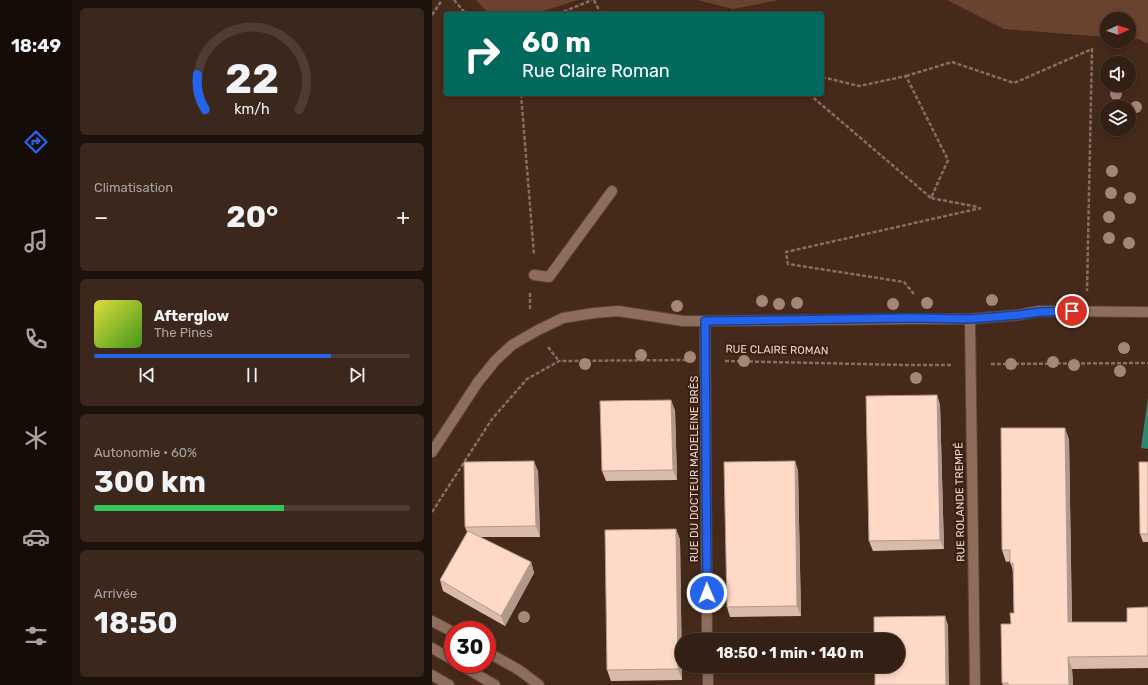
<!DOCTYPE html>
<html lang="fr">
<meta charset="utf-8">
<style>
:root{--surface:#341f14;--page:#3c271d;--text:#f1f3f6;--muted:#a9a2a0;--line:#4e3d34;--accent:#2563eb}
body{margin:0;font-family:Rubik,sans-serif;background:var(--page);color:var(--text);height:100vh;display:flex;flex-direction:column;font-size:15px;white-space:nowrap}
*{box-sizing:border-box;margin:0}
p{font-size:13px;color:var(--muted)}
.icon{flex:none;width:22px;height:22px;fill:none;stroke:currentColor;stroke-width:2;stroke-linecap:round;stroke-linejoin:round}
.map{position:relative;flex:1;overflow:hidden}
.side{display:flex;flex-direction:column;gap:8px;padding:8px;background:#1d110b;width:360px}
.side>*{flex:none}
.banner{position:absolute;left:12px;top:12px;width:380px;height:84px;border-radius:4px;box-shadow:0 2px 6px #0003,0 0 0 1px var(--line);background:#00695c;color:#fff;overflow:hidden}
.needle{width:26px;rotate:87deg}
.fabs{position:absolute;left:668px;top:12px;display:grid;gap:8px}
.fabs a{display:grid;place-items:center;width:36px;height:36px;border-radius:50%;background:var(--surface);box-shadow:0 2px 6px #0003,0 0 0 1px var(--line);font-size:20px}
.speed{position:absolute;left:12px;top:621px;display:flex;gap:8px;font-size:20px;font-weight:700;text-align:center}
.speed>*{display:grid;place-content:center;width:52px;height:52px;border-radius:50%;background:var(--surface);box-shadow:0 2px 6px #0003,0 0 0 1px var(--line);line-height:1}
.speed .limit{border:6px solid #d22;background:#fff;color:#111}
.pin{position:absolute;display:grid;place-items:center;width:34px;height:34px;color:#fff;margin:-17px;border:2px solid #fff;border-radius:50%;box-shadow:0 1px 4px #0007}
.me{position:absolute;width:44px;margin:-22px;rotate:359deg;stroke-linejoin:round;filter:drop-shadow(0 0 3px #0008)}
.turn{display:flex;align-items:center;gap:14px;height:84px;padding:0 12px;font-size:18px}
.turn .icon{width:52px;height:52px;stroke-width:2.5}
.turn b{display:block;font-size:28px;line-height:34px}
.big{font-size:30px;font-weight:700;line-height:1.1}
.side .tile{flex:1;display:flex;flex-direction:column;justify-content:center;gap:6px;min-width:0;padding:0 14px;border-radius:6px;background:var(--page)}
.side .dial{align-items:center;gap:0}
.dial svg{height:104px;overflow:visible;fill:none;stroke:var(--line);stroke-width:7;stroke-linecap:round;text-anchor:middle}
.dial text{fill:var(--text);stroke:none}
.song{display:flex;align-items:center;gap:12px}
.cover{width:48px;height:48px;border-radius:6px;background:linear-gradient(135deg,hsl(60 70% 55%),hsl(100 70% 35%))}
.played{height:4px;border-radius:2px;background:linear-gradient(90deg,var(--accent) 75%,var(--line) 75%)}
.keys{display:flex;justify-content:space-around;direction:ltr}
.heat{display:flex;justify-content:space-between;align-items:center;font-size:22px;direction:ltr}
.charge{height:6px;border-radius:3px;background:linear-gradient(90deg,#34c759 60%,var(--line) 0)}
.trip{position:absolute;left:243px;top:633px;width:230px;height:40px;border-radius:20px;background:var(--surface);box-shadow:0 2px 6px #0003,0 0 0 1px var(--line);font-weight:700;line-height:40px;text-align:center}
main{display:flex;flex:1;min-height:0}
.dock{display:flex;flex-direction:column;width:72px;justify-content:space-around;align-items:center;background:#150c08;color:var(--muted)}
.dock .icon{width:28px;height:28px}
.dock .on{color:var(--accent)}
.dock b{font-size:18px;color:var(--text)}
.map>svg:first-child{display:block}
.green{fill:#6a432f}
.water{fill:#348472}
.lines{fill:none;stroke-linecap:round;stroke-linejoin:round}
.service-casing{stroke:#5c4438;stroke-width:12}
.minor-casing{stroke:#5c4438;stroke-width:12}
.tertiary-casing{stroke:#5c4438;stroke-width:12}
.path{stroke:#866e62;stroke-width:2.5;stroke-dasharray:4 2;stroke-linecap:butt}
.service{stroke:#8e6d5d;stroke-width:10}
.minor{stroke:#8e6d5d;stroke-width:10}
.tertiary{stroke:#8e6d5d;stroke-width:10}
.tree{fill:#a58576}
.wall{fill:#dabbab}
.shaded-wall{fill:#b2988b}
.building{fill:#fed9c7;stroke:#b2988b}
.route-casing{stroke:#184099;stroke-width:10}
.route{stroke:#2563eb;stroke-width:7}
.labels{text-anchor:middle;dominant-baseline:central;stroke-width:4;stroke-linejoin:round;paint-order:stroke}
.street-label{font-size:11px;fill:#e9d6cd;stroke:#3a1f11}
</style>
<main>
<nav class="dock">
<b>18:49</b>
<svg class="icon on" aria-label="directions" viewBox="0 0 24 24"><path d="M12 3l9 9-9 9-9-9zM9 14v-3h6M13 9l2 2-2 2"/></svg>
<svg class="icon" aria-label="music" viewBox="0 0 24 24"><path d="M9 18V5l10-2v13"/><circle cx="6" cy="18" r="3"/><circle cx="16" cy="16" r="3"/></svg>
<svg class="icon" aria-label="phone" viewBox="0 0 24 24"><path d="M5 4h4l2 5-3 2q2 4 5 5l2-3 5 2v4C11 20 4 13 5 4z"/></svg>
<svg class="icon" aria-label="climate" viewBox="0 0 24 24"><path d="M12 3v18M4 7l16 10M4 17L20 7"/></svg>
<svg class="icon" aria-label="car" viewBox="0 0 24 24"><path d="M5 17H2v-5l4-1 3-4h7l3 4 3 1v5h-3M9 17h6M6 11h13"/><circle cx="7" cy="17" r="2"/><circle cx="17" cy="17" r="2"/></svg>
<svg class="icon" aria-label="filters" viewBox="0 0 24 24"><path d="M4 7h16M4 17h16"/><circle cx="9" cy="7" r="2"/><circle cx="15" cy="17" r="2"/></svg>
</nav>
<section class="side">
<div class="tile dial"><svg viewBox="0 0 100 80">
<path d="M14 69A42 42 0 1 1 86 69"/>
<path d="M14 69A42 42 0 0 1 8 42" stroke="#2563eb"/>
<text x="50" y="56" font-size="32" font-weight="700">22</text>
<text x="50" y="72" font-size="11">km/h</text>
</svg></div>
<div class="tile"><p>Climatisation</p>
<div class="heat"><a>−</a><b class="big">20°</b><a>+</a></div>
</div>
<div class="tile">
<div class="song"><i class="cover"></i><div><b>Afterglow</b><p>The Pines</p></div></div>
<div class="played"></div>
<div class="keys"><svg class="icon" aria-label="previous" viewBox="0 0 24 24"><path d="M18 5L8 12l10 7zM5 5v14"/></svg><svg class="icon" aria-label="pause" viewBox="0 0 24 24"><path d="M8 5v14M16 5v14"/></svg><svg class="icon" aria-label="next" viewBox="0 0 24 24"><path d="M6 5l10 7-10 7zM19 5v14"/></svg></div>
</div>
<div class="tile"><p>Autonomie · 60%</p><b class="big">300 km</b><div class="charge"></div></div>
<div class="tile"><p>Arrivée</p><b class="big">18:50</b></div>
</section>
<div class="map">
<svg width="716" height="685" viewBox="0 0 716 685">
<rect width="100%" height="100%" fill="#45291b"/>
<g class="green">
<path d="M44,0H146L111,11L85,14H57Z"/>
<path d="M266,0H347L301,9Z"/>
<path d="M515,0H716V44L707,39L697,38V19H675V37L572,29Z"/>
</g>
<path class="water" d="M716,397V449L709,448Z"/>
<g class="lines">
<g class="service-casing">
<g id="service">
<path d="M102,275L117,277L180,191"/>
<path d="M0,648L21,660"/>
<path d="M27,664L63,685"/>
</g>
</g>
<g class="minor-casing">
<g id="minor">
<path d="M538,319L543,685"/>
<path d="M273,321L275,640"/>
<path d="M0,452L46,382L63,361L80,345L106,330L131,318L162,313L186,311L251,321H273L479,319H538L586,315L607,311L716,312"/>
<path d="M276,666V685"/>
</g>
</g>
<g class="tertiary-casing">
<g id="tertiary">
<path d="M0,621L21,632"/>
<path d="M55,652L87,670L107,685"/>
<path d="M0,675L17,685"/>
</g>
</g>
<g class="path">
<path d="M22,0L34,14"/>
<path d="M162,0L169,14"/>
<path d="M126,14L160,0"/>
<path d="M0,15L10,0"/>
<path d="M474,76L520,62L582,83L660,49L655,291"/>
<path d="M390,77L427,86L474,76L516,160L499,198L546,207"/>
<path d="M89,94L102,255"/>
<path d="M377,94L499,198"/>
<path d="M98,293V310"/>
<path d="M482,294L472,282L356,264L354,252L549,208"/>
<path d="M116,347L127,361"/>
<path d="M293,361L475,365H520"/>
<path d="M559,364L716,363"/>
<path d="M0,512L60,419L95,379L127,361L254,360"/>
</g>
<use href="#service" class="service"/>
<use href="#minor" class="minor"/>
<use href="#tertiary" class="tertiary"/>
</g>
<g class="tree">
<circle cx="684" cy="94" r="6"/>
<circle cx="704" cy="107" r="6"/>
<circle cx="680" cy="171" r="6"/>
<circle cx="679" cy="193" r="6"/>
<circle cx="698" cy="198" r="6"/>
<circle cx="677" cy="217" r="6"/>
<circle cx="677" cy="238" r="6"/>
<circle cx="697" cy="243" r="6"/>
<circle cx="560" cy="300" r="6"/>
<circle cx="330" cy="301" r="6"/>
<circle cx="365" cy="303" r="6"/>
<circle cx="495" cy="303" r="6"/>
<circle cx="347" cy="304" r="6"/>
<circle cx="461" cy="304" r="6"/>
<circle cx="245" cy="306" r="6"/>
<circle cx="692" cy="348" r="6"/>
<circle cx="209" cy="355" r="6"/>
<circle cx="258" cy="357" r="6"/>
<circle cx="312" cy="361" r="6"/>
<circle cx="621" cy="362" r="6"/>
<circle cx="153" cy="364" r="6"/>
<circle cx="579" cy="364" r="6"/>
<circle cx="642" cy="365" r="6"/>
<circle cx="688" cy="371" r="6"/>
<circle cx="484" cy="378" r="6"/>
<circle cx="92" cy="617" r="6"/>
</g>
<g class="wall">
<path d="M505,395L508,405L512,549L441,551L437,541Z"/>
<path d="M243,410L245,480L174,481L170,471Z"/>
<path d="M637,439L640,622H695L716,607V668L640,669L641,685H571L570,683L579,624L582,613L581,571L578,561L574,562L570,550Z"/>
<path d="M363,461L366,471L369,616L298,617L295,607Z"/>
<path d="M716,462V542H711L708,534Z"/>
<path d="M106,471L108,537H48L99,562L102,573L73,626L11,591L8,580L35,532L33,527Z"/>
<path d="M244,529L248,540L250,680L179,681L175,670Z"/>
</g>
<g class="shaded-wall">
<path d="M505,395L508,405L512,549L508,540Z"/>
<path d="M239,400L243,410L245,480L241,470Z"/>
<path d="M633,428L637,439L640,633L636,622Z"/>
<path d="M102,461L106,471L108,537L104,526Z"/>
<path d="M363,461L366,471L369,616L365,606Z"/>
<path d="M244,529L248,540L250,680L246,669Z"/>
<path d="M99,562L102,573L73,626L69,616Z"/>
<path d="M513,616L516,625L517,685H514Z"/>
<path d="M636,657L640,669L641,685H637Z"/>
</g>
<g class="building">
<path d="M505,395L508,540L437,541L434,396Z"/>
<path d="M239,400L241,470L170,471L168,401Z"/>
<path d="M569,428H633L636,622H695V608L716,607V656L636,657L637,685H576V683H570L569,624H579L578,613H582L581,563H578V550H570Z"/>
<path d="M102,461L104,526L33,527L32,462Z"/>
<path d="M363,461L365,606L295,607L292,462Z"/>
<path d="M707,462H716V534H708Z"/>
<path d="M244,529L246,669L175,670L173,530Z"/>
<path d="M36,531L99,562L69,616L8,580Z"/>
<path d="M513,616L514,685H443V666H466V640H442V617Z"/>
</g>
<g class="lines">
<g class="route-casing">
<path id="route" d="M275,593L273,321L479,318L538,319L586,315L607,312L640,311"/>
</g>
<use href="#route" class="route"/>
</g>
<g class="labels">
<g class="street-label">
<text transform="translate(345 350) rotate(1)">RUE CLAIRE ROMAN</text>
<text transform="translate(262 469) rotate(-90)">RUE DU DOCTEUR MADELEINE BRÈS</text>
<text transform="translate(528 502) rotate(-91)">RUE ROLANDE TREMPÉ</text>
</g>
</g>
</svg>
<div class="fabs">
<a><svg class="needle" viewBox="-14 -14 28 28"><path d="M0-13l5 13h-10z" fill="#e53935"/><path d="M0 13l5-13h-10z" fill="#a9a2a0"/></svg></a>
<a><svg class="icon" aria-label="sound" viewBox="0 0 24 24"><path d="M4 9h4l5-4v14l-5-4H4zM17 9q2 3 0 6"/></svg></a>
<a><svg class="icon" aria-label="layers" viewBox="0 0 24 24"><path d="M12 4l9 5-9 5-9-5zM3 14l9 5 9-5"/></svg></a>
</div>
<div class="speed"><div class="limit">30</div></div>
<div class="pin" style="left:640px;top:311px;background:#d93025"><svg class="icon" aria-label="arrive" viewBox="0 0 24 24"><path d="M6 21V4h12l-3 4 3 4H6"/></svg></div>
<svg class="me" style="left:275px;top:593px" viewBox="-20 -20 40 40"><circle r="17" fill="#2563eb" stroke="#fff" stroke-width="3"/><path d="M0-11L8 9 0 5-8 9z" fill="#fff"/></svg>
<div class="trip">18:50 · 1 min · 140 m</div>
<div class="banner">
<div class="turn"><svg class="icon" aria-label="right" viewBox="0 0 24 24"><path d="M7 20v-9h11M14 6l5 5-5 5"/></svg><div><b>60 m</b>Rue Claire Roman</div></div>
</div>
</div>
</main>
